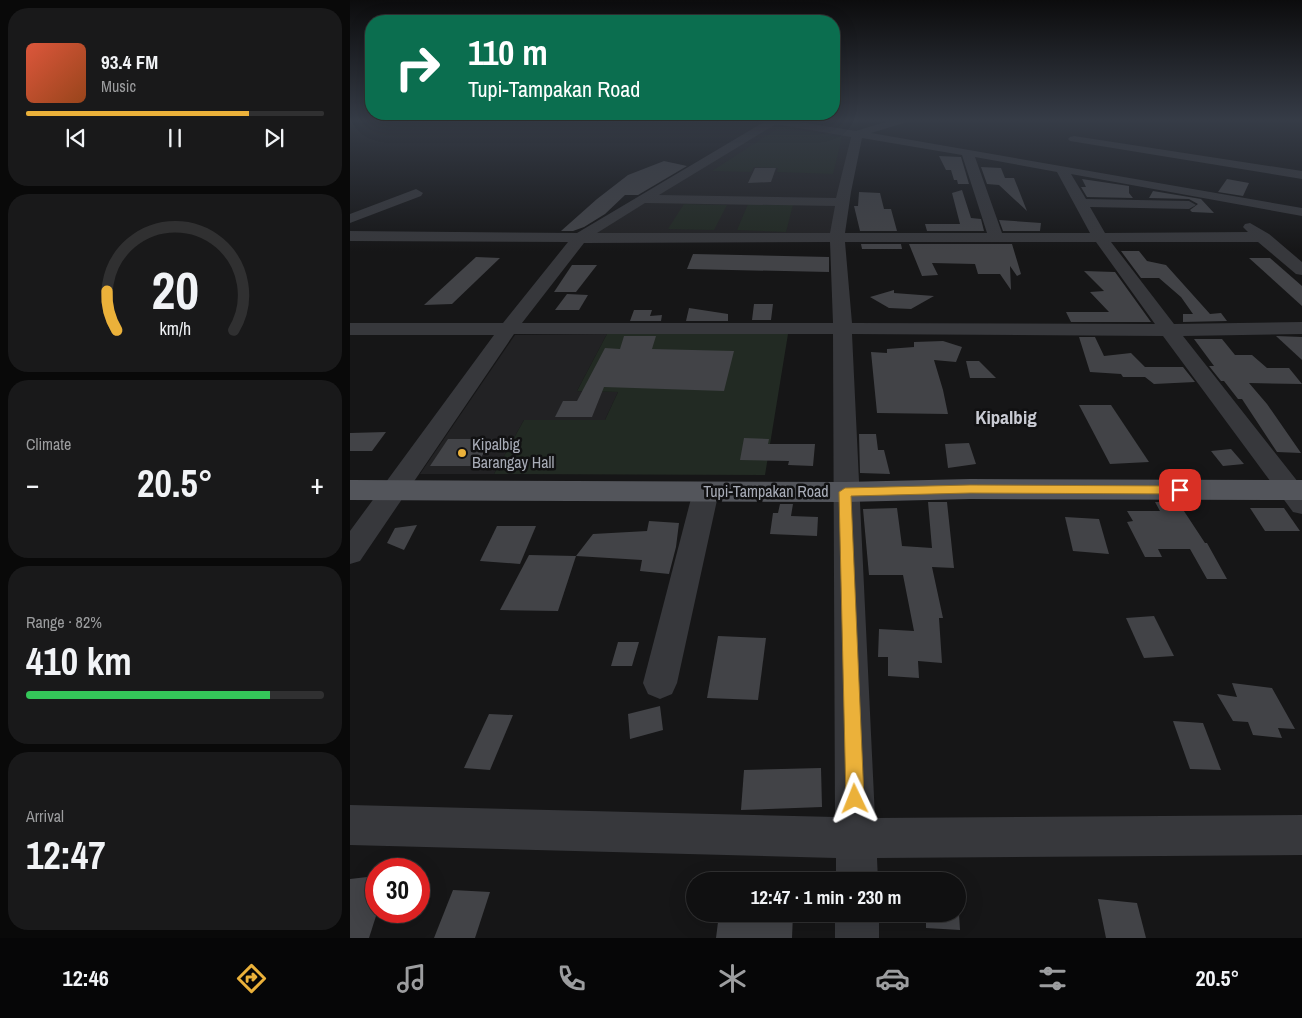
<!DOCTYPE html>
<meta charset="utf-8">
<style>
:root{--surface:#101011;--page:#19191a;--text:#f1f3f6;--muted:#9c9d9f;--line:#303031;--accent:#ebb13a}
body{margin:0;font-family:"Archivo Narrow",sans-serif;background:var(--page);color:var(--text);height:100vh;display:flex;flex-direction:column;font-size:19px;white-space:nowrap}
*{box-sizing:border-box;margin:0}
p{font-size:16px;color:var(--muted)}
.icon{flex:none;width:28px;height:28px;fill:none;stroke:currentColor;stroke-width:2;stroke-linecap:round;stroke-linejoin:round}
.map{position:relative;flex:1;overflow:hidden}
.details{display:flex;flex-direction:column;gap:8px;padding:8px;background:#090909;width:350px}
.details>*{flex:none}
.guide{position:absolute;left:15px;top:15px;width:475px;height:105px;border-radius:20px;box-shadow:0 5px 20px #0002,0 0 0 1px var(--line);background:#0b6e4f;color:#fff;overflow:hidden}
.speed{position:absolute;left:15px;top:858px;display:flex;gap:10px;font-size:25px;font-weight:700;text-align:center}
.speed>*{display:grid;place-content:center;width:65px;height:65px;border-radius:50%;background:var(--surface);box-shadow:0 5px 20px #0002,0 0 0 1px var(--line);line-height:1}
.speed .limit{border:8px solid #d22;background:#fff;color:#111}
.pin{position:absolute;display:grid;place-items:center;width:42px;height:42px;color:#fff;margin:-21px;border-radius:10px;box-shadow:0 2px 8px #0006}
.me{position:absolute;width:55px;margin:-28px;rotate:358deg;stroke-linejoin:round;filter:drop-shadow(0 0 4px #0008)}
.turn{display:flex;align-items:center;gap:18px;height:105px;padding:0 20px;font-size:22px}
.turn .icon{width:65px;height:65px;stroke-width:2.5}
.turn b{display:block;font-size:35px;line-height:42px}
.big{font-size:38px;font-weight:700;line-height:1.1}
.details .widget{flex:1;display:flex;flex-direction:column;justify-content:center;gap:8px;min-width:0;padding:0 18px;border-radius:20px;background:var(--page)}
.details .dial{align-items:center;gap:0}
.dial svg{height:130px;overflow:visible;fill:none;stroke:var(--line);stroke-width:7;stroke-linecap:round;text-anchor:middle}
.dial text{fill:var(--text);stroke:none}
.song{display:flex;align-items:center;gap:15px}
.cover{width:60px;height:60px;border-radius:8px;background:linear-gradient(135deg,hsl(10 70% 55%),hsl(20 70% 35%))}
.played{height:5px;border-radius:2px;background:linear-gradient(90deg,var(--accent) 75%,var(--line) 75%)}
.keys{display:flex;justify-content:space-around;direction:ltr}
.heat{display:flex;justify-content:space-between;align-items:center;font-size:28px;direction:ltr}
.charge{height:8px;border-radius:4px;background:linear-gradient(90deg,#34c759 82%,var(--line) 0)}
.trip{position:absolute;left:336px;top:872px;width:280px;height:50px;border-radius:25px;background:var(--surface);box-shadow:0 5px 20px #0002,0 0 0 1px var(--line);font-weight:700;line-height:50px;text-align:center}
.menu{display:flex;height:80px;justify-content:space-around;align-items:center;background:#060607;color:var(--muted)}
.menu .icon{width:35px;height:35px}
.menu .on{color:var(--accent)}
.menu b{font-size:22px;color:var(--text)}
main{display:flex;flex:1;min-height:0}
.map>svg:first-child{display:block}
.built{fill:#222224}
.green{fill:#222a23}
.building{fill:#424347}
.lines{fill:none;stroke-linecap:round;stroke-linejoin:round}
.minor{fill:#37383c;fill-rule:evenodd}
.major{fill:#53555b;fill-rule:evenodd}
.route{fill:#ebb13a;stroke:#997326}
.poi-dot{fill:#ebb13a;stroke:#111112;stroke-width:2}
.labels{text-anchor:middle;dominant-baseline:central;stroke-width:5;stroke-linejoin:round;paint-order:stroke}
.poi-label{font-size:16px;fill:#a8acb7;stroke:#111112;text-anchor:start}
.street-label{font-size:16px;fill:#a8acb7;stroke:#111112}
.quarter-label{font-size:19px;font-weight:bold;fill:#c9cbd3;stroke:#111112}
</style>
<main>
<section class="details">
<div class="widget">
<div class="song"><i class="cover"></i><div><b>93.4 FM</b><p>Music</p></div></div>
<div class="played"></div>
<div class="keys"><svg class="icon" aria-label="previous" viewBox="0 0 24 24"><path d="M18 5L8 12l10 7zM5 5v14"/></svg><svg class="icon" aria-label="pause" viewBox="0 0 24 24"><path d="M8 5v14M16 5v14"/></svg><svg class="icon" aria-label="next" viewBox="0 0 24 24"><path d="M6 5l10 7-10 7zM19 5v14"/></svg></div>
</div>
<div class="widget dial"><svg viewBox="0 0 100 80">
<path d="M14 69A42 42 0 1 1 86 69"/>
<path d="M14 69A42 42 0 0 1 8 45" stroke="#ebb13a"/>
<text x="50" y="56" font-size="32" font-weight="700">20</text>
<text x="50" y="72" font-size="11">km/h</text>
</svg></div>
<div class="widget"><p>Climate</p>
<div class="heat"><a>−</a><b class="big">20.5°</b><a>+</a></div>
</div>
<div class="widget"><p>Range · 82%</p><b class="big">410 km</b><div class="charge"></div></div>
<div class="widget"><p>Arrival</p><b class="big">12:47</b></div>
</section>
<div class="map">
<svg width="952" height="938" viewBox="0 0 952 938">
<rect width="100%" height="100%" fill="#161617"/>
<g class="built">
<path d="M425,123L501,136L481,234L240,235Z"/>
<path d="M257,334L227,391L268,392L255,420H174L144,474H70L165,335Z"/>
</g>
<g class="green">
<path d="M430,127L492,137L483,174L427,172L428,168L404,167L401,172L362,171Z"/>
<path d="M334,204L377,205L364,230L318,229Z"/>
<path d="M398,204L443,205L436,232L387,230Z"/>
<path d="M257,334H438L415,475L144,474L174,420H255L268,392L227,391Z"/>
</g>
<g class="building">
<path d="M589,156L611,157L619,184H608L607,180H604L601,170H596Z"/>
<path d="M314,161L337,166L288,195H275L255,214L234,227L223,231H211L247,199L278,175Z"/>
<path d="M631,167L651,168L655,178H664L677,211L649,185L637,184Z"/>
<path d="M405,168H426L421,182L398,183Z"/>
<path d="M732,179L779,186V193L783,198L737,197L731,187H736Z"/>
<path d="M877,179L899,183L893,196L868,192Z"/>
<path d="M612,190L621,218L631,219L634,231H577L575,224H610L602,193Z"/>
<path d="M803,191L851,199L864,213L842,212L840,210L848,204L839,199L799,198Z"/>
<path d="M509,192L530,193L534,209H541L547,231H510L504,206H508Z"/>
<path d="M649,220L691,223L690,231H653Z"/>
<path d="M511,244H551L552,249H512Z"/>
<path d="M559,244H662L671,274L667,276L660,266L661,290L650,274H628L625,264L582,263L588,275L572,276Z"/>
<path d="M771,251H789L797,261L816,265L860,314L871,313L877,321L833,322V314H843L831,297L809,278H791Z"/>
<path d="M343,254L479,257V272L337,269Z"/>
<path d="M126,257L150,258L102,304L74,305Z"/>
<path d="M899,258H920L952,286V306Z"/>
<path d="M222,265H247L226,292H204Z"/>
<path d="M734,271L765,272L801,322H721L716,312H759L740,292L754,291Z"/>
<path d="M544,290V293L584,296L561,309L539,308L520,297Z"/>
<path d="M217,294L238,295L229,310H205Z"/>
<path d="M404,304H423L421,320H402Z"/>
<path d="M339,308L378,314V321H336Z"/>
<path d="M284,310H302L300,316L312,315L311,321H280Z"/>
<path d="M274,336H306L302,349L384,351L374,391L254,387L242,417H205L213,401H227L255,348L270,349Z"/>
<path d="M926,336L952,337V360Z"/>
<path d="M729,337H745L754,356L781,353L795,367H833L845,382L804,384L795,377H773L771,374L740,372Z"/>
<path d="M844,339H872L885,355H902L917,368H939L952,384L899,383L917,404L951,453L927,452L892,399H888L874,381H871L859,366H864Z"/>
<path d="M593,341L612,347L606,362L584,360L593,390L598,414L527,413L521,352L537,353V349L564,347V342Z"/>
<path d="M616,361H629L646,378H620Z"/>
<path d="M729,405H761L799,462L760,464Z"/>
<path d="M36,432L22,451H0V433Z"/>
<path d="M509,434H526L528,450H534L540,474L510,473Z"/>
<path d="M394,438L419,439L418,444H465L463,466L438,465L439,461L390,460Z"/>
<path d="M98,439H142L126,466H80Z"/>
<path d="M619,443L626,464L598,468L595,444Z"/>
<path d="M881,449L894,464L873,466L861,451Z"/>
<path d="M578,502H597L604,568L582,567L593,618H589L592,663L568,661L569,678L538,676V657H528L529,629L564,631L553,575H519L513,509L547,508L552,546L582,548Z"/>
<path d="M805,502H828L855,543H857L877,579H857L840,549H808L812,557H795L777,522L783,521L777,511H810Z"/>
<path d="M430,504H443L441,516L468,517L467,536L420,534L423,513H428Z"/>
<path d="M900,508H934L950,531H915Z"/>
<path d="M715,517L749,519L759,554L723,551Z"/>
<path d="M299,521L329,523L326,547L319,574L290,571L292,560L226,556L243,534L297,531Z"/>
<path d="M67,525L54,550L37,543L45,528Z"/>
<path d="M147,526H186L170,564L130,561Z"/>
<path d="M179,555L226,556L208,611L150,610Z"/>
<path d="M804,616L824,656L794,658L776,618Z"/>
<path d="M368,636L416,638L408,700L357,698Z"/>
<path d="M268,642H289L282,666H261Z"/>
<path d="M882,683L922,688L945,729L928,728L932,738L903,735L898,722L883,721L867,694L887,697Z"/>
<path d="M310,706L313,730L280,739L278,714Z"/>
<path d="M139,714L163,715L140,770L114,768Z"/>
<path d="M823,721L853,723L871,770L840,769Z"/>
<path d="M471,768L472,807L391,810L394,770Z"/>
<path d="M26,876V916L19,938H0V879Z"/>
<path d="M103,890L140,892L125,938H84Z"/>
<path d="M748,899L787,903L796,938H756Z"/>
<path d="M369,914H443L442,938H366Z"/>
<path d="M576,914H609L610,930L576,928Z"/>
</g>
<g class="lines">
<g class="minor">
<path d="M412,120H437L506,131L542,120H558L557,122L521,133L952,208V216L721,174L736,199L839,201L846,205L839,209L740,207L755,233L898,232L893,227L895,224L900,223L919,234L952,262V275L946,274L908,242H761L824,324L952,322V334L833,336L952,487V514L943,512L813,336L502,334L525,818L952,815V855L527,858L528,881H486V858L0,845V805L485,817L483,334H164L10,561L0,564V531L144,335H0V323H153L218,242L0,241V231L227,233L414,122ZM426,124L501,137L486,198L309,195ZM512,138L612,155L637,233H495L501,192ZM625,157L707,172L740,233H652ZM295,203L485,206L480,233H247ZM480,242L483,323H172L234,243ZM495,242H746L805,324L502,323Z"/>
<path d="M724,136L952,171V179L720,141L718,139L720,137Z"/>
<path d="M66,189L73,193L71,196L0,223V214Z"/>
<path d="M356,482L365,485L369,491L327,683L322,694L310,699L298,694L293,683L343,491L347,485Z"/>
<rect x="485" y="914" width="44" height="24"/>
</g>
<path class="major" d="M620,479L952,480V500L620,499L495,502L0,500V480L495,482Z"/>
</g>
<linearGradient id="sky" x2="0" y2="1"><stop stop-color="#0c0c0d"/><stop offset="0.48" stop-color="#363c47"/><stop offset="1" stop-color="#363c47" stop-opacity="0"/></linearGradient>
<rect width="952" height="251" fill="url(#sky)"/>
<path class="route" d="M620,485L830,486L836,490L830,494L620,493L501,496L514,799L511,805L505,808L499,805L496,799L489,492L495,488Z"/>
<circle class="poi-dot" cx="112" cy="453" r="5"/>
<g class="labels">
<g class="poi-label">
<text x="122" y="444">Kipalbig<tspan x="122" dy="18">Barangay Hall</tspan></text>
</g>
<g class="street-label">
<text x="416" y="491">Tupi-Tampakan Road</text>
</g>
<g class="quarter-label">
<text x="656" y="417">Kipalbig</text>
</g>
</g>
</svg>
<div class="speed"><div class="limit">30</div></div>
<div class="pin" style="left:830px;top:490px;background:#d93025"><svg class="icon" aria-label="arrive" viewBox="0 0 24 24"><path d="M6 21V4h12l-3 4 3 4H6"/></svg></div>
<svg class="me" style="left:505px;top:799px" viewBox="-20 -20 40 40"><path d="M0-17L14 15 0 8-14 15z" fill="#ebb13a" stroke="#fff" stroke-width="4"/></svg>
<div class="trip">12:47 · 1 min · 230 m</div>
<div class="guide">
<div class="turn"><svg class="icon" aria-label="right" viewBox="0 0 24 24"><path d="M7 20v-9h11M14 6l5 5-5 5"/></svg><div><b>110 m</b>Tupi-Tampakan Road</div></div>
</div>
</div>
</main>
<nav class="menu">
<b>12:46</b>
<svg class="icon on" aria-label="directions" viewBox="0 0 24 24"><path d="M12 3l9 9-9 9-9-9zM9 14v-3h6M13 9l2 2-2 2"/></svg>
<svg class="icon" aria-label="music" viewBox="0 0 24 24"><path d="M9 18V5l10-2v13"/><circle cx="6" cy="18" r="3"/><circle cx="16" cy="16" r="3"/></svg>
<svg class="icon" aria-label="phone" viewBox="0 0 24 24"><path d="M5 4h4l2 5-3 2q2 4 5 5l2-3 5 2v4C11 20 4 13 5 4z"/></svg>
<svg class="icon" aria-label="climate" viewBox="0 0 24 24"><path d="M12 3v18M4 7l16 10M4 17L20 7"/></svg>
<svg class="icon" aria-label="car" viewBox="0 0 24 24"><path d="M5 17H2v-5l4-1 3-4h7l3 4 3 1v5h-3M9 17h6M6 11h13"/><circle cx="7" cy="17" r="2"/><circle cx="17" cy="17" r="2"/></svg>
<svg class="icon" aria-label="filters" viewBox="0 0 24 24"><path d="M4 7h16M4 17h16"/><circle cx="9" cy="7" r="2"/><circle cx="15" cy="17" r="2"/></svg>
<b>20.5°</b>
</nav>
